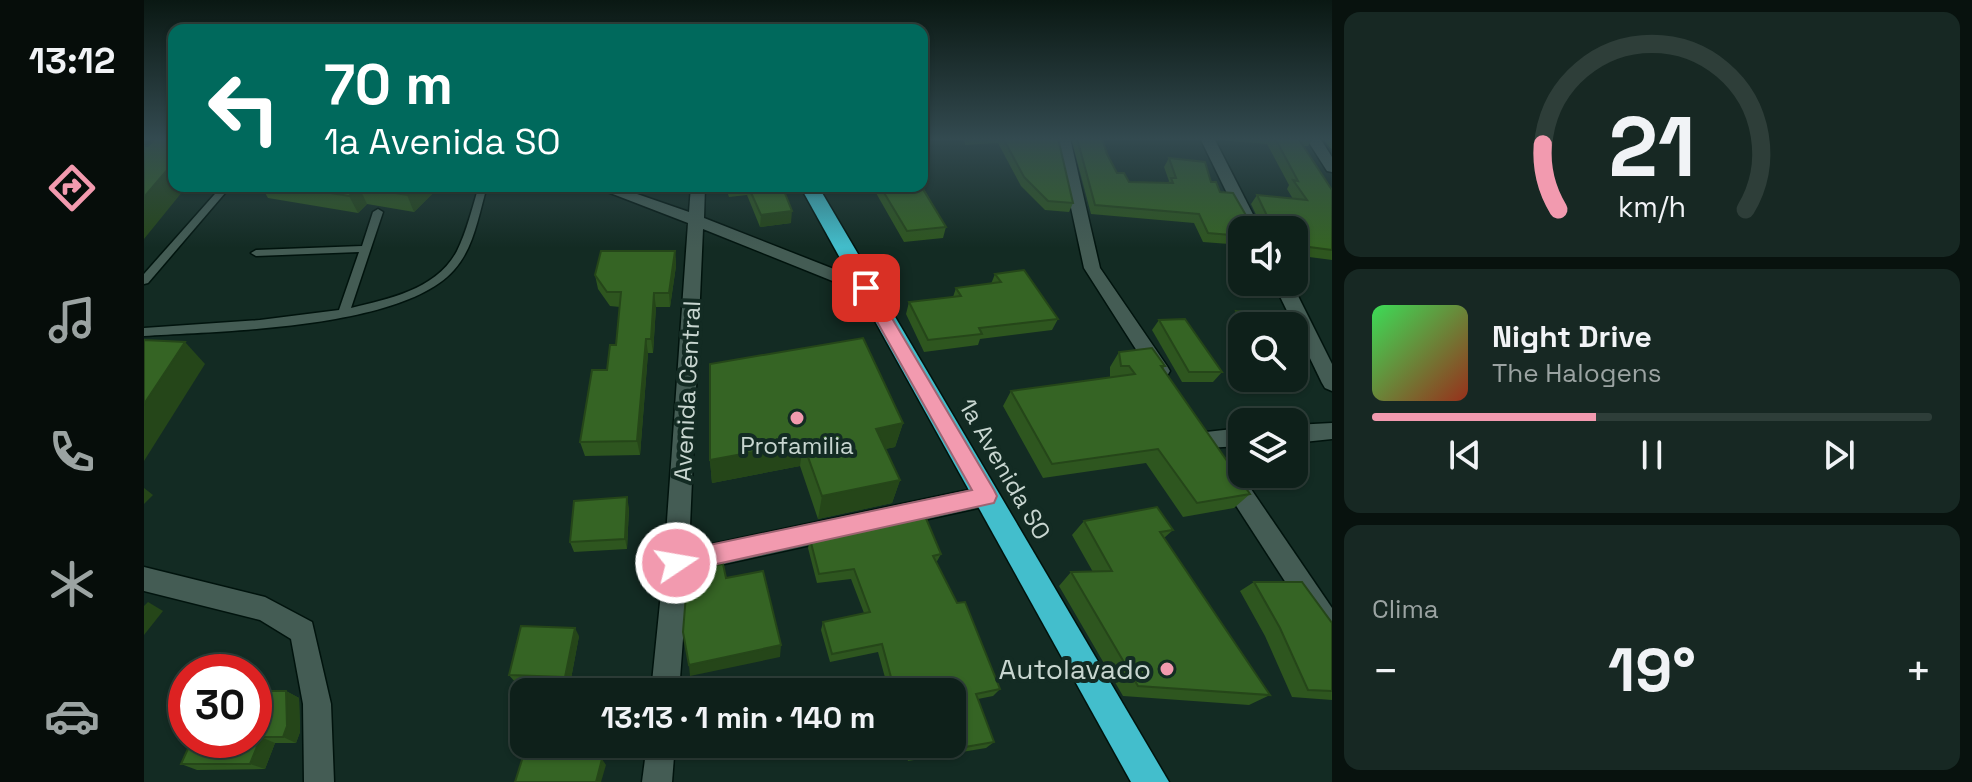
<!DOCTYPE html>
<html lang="es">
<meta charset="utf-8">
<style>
:root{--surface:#0e201a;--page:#172823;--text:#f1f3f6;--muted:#9ba3a2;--line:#2e3e39;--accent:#f29aaf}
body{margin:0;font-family:"Space Grotesk",sans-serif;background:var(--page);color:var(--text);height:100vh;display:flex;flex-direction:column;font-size:30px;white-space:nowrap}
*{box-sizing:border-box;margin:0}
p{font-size:26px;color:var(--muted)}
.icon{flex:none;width:44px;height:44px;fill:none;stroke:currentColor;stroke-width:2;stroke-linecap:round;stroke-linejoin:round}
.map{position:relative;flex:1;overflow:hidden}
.details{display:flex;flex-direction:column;gap:12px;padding:12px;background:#08120e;width:640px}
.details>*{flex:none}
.guide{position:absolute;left:24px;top:24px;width:760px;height:168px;border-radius:16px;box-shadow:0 2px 6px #0004,0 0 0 2px var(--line);background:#00695c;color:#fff;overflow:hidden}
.tools{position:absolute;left:1084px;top:216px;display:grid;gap:16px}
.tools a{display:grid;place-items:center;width:80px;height:80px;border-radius:16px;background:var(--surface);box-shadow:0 2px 6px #0004,0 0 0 2px var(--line);font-size:40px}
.speed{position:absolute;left:24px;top:654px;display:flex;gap:16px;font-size:40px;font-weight:700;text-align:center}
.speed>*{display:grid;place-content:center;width:104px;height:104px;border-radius:50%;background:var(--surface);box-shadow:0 2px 6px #0004,0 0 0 2px var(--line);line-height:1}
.speed .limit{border:12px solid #d22;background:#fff;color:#111}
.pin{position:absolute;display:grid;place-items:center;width:68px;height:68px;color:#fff;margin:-34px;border-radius:16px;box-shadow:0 4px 12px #0006}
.me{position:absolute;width:88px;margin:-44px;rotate:78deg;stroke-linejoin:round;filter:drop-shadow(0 0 6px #0008)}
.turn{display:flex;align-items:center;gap:28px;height:168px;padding:0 24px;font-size:36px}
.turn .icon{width:104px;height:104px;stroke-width:2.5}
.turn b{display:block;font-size:56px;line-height:68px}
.big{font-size:60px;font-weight:700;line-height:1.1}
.details .tile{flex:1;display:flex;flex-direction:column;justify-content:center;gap:12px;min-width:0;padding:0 28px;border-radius:16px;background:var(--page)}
.details .dial{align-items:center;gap:0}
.dial svg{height:208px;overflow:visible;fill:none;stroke:var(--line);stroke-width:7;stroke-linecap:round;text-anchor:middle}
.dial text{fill:var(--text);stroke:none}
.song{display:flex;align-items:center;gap:24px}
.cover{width:96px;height:96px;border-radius:12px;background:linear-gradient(135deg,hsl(130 70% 55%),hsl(10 70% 35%))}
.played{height:8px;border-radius:4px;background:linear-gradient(90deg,var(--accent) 40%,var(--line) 40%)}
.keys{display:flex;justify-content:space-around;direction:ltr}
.heat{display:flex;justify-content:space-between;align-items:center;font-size:44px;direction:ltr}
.trip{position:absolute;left:366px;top:678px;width:456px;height:80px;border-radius:16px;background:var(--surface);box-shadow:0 2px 6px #0004,0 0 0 2px var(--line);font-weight:700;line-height:80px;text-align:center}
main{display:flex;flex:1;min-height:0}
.tab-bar{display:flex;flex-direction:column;width:144px;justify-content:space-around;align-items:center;background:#060d0a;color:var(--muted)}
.tab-bar .icon{width:56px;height:56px}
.tab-bar .current{color:var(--accent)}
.tab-bar b{font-size:36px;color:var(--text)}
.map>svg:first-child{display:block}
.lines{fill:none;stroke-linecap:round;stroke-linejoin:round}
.lane-casing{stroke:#00130d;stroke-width:3}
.street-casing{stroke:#00130d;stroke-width:3}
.highway-casing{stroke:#00130d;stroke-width:3}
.lane{fill:#445c54;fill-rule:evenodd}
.street{fill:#445c54;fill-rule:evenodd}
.highway{fill:#43becc;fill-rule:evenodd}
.wall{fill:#2e561f}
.shaded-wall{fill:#254619}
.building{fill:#356424;stroke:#254619;stroke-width:2}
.route{fill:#f29aaf;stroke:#9d6472;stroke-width:2}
.poi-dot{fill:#f29aaf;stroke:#132b23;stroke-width:3}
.labels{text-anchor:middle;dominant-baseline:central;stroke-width:8;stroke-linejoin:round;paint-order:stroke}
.street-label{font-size:24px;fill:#c8d6d0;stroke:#132b23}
.poi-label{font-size:24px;fill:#c8d6d0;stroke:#132b23}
.near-poi-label{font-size:28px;fill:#c8d6d0;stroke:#132b23;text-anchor:end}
</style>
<main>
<nav class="tab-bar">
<b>13:12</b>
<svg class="icon current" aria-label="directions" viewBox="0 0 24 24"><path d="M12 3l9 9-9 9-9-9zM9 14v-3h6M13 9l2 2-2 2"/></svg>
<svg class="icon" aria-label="music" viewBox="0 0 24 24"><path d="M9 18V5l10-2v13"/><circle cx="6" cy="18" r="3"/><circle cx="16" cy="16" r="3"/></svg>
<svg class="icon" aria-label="phone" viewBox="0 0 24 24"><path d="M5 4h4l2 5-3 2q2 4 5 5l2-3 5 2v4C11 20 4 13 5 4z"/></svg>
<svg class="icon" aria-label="climate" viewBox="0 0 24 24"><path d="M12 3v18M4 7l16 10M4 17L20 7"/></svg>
<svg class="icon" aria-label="car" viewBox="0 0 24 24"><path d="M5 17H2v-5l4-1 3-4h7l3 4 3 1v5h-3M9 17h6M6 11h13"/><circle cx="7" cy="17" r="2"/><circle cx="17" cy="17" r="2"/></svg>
</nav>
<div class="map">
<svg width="1188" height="782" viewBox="0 0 1188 782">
<rect width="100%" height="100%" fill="#132b23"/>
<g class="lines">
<g class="lane-casing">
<g id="lane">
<path d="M78,186H87L4,283L0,284V274Z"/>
<path d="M335,186H343C335,214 330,248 310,270C258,329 77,331 0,336V328L116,320L195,310L215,252L112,256L107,253L112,250L218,246L229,212L234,209L239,212L207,308C245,299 293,289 313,251C323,231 328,208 335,186Z"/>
</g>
</g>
<g class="street-casing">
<g id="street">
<path d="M912,138H926L956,268L1023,366L1026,371L1023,376H1009L940,268Z"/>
<path d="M1056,138H1070L1117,230H1101Z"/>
<path d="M1162,138H1176L1188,157V172L1183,171Z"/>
<path d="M448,186H470L545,212L547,186H561L560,218L728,284L731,288L728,292H716L559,229L545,549L843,486L851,489L854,496L851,503L843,506L544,572L535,692H507L520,563L544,223Z"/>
<path d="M1129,282H1147L1188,364V391L1181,388L1178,383Z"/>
<path d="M1188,423V439L1150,443V425Z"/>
<path d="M1098,428V446L1061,448L1053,445L1050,439L1053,433Z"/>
<path d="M1086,468L1094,470L1188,608V644L1179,640L1078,484L1075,477L1078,470Z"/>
<path d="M0,567L121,597L168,622L187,704L190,782H160L159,704L147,639L116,620L0,591Z"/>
<path d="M503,744H531L528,782H498Z"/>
</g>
</g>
<g class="highway-casing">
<path id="highway" d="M656,186H674L1025,782H987Z"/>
</g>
<use href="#lane" class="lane"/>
<use href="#street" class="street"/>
<use href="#highway" class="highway"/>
</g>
<g class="wall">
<path d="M820,138H914L929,203L925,212L901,210L877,186L854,143L821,145Z"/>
<path d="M927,138H958L963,154L973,173L985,182L1024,183L1025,181L1020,167L1025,158L1067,182L1107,224L1116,223L1107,204L1113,195L1149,199L1143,189L1145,185L1123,144L1074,140L1073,138H1169L1164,146H1159L1188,190V260L1150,255V230H1098V245L1059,242L1050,223L947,214Z"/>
<path d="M1179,138H1188V149L1186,148Z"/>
<path d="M778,173L782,179L780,189L802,227L799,238L760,242L728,186H778Z"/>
<path d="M117,186H293L294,188L270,212L223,204L214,213L124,198Z"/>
<path d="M581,186H638L647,223L616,227L603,195L585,197Z"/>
<path d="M531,251L532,266L526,307H512L509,353H504L496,455L441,456L436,442L472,345L476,307L466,306L454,289L451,275Z"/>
<path d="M851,274L914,319L908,330L836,339L834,345L780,352L762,314L765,302L809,297L812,288L847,284Z"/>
<path d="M1092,311L1144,326H1098V352L1083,323Z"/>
<path d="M1015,320L1078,372L1069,382H1038L1008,330Z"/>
<path d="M1150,338L1158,353L1150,362Z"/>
<path d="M975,352L1021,366L1019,369L1106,494L1090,508L1039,517L1002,463L899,478L859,406L867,391L966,377V367Z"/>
<path d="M759,423L751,447L741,449L756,480L748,503L674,519L656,466L568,483L566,460Z"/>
<path d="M485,508L483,549L430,552L426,542Z"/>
<path d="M940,521L1029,530L1020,538L1126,695L1105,705L979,696L915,586L927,572H949L928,535Z"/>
<path d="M666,539L797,554L792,563L856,689L849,696L834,699L850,742L842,748L764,761L759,744H808V692H745L734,652L686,662L677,630L679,622L720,613L707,579L673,583L664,548Z"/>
<path d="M1110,582L1188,623V700L1148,697L1121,636L1096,591Z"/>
<path d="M435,636L426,684L371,682L365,675Z"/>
<path d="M142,691L155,698L156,732L152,743H131L121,769L53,770L37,764Z"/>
</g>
<g class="shaded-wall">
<path d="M30,162V186H43L0,239V197Z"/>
<path d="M272,186H293L294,188L270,212L263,195Z"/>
<path d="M215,187L223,204L214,213L205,196Z"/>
<path d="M648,211L647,223L616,227L617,215Z"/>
<path d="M531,251L532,266L526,307L525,293Z"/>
<path d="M510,293L512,307L509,353L507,339Z"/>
<path d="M502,339L504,353L496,455L493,441Z"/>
<path d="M41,342L61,364L0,461V404Z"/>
<path d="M759,423L751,447L725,452L732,429Z"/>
<path d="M659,443L656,466L568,483L566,460Z"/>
<path d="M756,480L748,503L674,519L678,496Z"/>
<path d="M0,488L9,495L0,504Z"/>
<path d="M483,497L485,508L483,549L481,539Z"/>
<path d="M4,602L19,611L0,635V606Z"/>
<path d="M431,628L435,636L426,684L421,677Z"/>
<path d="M637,645L636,657L546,676L545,665Z"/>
<path d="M142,691L155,698L156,732L152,743L139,737Z"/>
<path d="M117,737L131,743L121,769L106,764Z"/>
<path d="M449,744H454L450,763L445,758Z"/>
<path d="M458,759L462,765L457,782H452Z"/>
</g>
<g class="building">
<path d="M12,138H30V162L0,197V146H4Z"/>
<path d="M859,138H914L929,203L904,201L880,177Z"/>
<path d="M933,138H958L963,154L973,173H980L985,182L1029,183L1027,178H1032L1025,158L1061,162L1067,182H1072L1076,192L1089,193L1107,224L1126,222L1113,195L1163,200L1149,180L1154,181L1131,138H1154L1188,190V250L1150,245V230H1098V236L1064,233L1055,214L951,205Z"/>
<path d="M144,186H272L263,195L215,187L205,196Z"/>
<path d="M604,186H638L648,211L617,215Z"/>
<path d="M736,186H777L802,227L763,231Z"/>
<path d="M457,251H531L525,293H510L507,339H502L493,441L436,442L448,370H463L466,345H472L477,292H463L451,275Z"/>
<path d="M880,270L914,319L835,328L838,334L784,340L765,302L817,296L812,288L857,282L851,274Z"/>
<path d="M1092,311L1137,315L1144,326H1100Z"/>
<path d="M1041,319L1078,372H1045L1015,320Z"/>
<path d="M719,338L759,423L732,429L756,480L678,496L659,443L566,460V364Z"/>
<path d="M1150,338L1158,353L1150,352Z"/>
<path d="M0,340L41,342L0,404Z"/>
<path d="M1008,348L1021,366H1017L1106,494L1053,503L1014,449L908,464L867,391L991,374L985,366H977L975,352Z"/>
<path d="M483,497L481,539L426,542L430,501Z"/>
<path d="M1013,507L1029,530L1016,532L1126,695L994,686L927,572L968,571L940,521Z"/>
<path d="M781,516L797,554L789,556L813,603L821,602L856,689L832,694L850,742L769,756L766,744H808V692H751L738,644L688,654L679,622L726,612L710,569L675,574L666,539Z"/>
<path d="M579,564L582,578L619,571L637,645L545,665L539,632L544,570Z"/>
<path d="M1110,582H1158L1188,623V691L1164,690L1136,628Z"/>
<path d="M377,626L431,628L421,677L365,675Z"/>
<path d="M110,691H142L143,726L139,737H117L106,764H37L48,740H110Z"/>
<path d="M383,744H449L445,758L458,759L452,782H371Z"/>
</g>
<linearGradient id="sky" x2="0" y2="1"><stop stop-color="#0a1813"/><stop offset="0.56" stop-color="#334a50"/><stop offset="1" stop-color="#334a50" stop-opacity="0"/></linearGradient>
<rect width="1188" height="248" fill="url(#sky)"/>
<path class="route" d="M722,283L730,288L850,490L853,496L850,503L532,573L525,570L521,563L525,555L532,552L828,490L714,288Z"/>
<g class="poi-dot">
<circle cx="653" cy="418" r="8"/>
<circle cx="1023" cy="669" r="8"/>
</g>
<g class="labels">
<g class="street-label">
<text transform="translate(543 391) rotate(-87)">Avenida Central</text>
<text transform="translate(861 469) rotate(60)">1a Avenida SO</text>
</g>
<g class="poi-label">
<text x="653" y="445">Profamilia</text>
</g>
<g class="near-poi-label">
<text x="1007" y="669">Autolavado</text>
</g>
</g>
</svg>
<div class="tools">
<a><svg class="icon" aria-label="sound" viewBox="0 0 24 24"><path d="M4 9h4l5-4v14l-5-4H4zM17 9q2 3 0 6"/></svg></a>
<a><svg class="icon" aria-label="search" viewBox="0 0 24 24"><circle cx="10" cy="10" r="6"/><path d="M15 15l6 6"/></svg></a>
<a><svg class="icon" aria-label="layers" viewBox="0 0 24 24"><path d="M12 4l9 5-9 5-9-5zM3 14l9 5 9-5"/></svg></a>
</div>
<div class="speed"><div class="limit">30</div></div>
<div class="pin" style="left:722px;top:288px;background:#d93025"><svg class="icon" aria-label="arrive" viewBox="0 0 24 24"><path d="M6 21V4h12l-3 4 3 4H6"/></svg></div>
<svg class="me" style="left:532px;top:563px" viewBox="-20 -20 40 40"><circle r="17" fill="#f29aaf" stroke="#fff" stroke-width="3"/><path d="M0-11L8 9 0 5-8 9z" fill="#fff"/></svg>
<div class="trip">13:13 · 1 min · 140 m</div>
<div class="guide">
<div class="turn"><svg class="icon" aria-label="left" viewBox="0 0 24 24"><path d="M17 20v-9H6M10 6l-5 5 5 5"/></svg><div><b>70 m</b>1a Avenida SO</div></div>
</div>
</div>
<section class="details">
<div class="tile dial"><svg viewBox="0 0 100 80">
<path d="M14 69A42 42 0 1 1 86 69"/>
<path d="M14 69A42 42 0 0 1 8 44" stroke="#f29aaf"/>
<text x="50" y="56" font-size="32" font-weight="700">21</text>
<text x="50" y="72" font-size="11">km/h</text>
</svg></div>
<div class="tile">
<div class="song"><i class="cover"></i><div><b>Night Drive</b><p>The Halogens</p></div></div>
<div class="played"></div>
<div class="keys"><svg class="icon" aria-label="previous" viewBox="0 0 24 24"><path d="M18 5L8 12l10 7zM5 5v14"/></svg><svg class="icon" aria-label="pause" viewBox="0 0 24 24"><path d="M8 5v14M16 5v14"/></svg><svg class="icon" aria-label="next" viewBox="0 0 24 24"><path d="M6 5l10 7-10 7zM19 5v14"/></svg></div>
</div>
<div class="tile"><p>Clima</p>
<div class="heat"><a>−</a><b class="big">19°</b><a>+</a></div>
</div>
</section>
</main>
